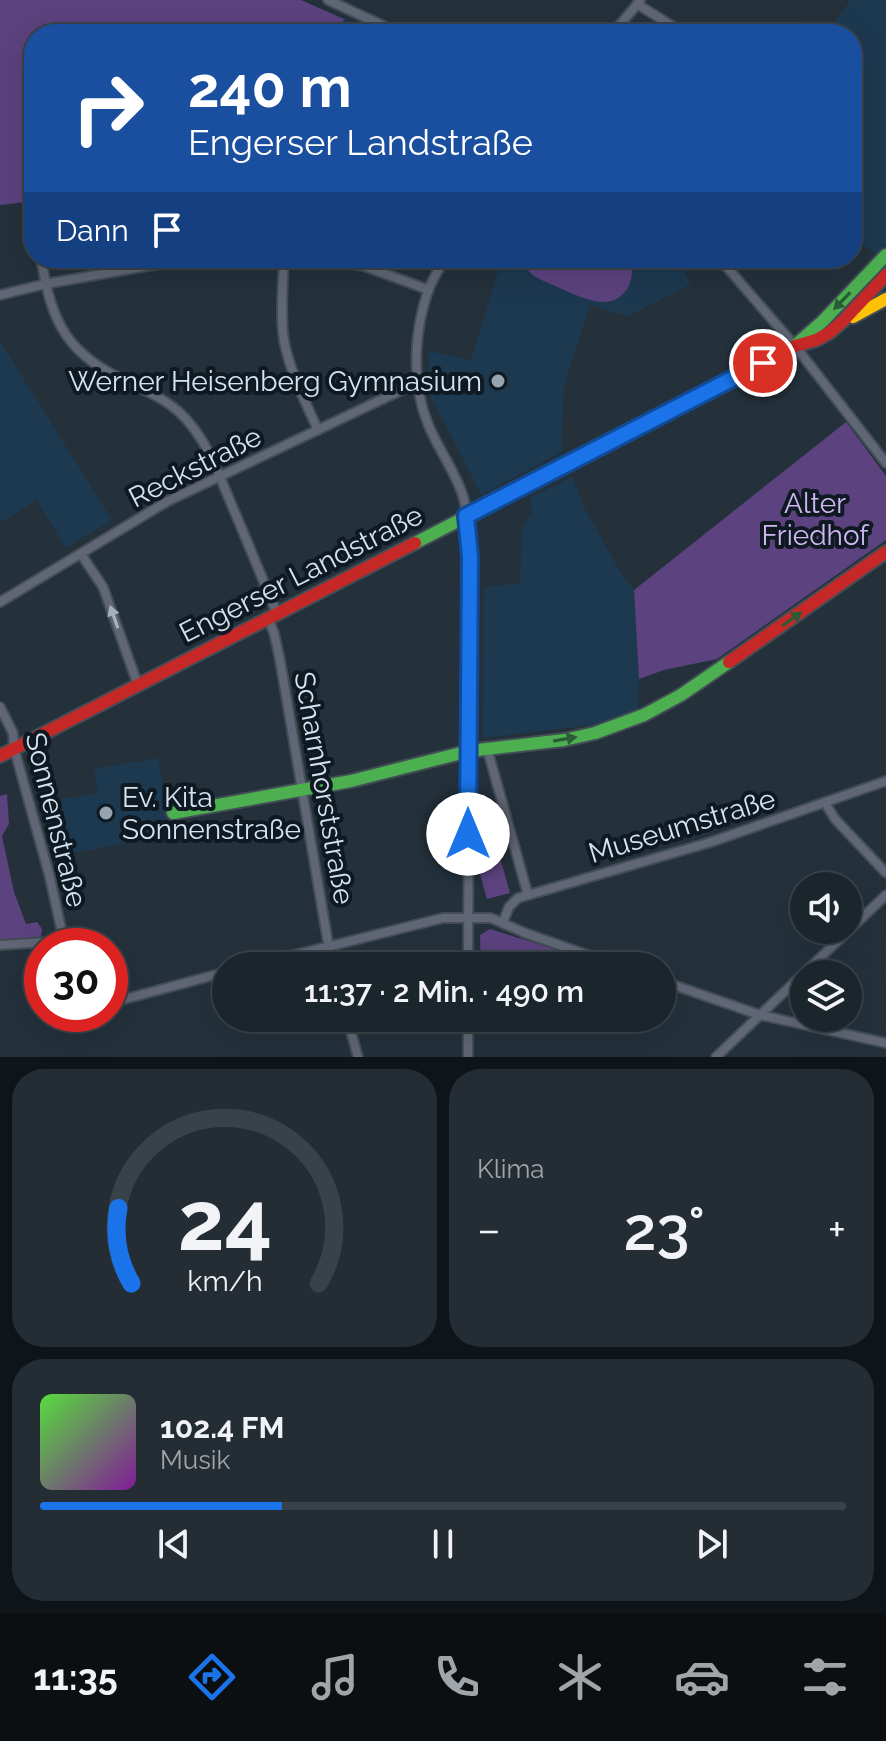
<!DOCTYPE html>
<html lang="de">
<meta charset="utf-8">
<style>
:root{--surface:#1b252c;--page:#242d34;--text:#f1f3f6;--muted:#a0a5a9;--line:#394248;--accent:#1a73e8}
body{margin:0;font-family:Raleway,sans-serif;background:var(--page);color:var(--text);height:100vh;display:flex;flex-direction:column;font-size:30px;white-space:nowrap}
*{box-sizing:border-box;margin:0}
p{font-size:26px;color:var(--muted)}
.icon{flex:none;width:44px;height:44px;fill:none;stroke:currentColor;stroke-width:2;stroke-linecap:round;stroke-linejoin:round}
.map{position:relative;height:1057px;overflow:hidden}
.sheet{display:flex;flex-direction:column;gap:12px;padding:12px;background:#0f1418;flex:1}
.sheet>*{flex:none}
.top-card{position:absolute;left:24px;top:24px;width:838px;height:244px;border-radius:32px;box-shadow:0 8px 32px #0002,0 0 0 2px var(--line);background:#1a4fa0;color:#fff;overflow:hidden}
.controls{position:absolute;left:790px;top:872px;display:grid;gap:16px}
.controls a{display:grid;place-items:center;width:72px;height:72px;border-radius:50%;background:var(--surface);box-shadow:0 8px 32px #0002,0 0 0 2px var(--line);font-size:40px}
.speed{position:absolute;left:24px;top:928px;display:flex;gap:16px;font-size:40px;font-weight:700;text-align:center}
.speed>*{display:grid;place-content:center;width:104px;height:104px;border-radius:50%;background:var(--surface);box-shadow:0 8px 32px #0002,0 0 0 2px var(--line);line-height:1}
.speed .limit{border:12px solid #d22;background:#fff;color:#111}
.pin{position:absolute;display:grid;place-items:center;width:68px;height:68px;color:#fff;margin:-34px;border:4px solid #fff;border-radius:50%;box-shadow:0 2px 8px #0007}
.me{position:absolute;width:88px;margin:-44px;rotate:0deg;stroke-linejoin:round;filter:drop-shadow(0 0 6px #0008)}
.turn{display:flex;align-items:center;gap:28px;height:168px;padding:0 32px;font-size:36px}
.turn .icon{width:104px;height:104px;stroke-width:2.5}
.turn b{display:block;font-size:56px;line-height:68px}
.then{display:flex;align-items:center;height:76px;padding:0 32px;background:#0003;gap:16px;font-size:30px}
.big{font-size:60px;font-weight:600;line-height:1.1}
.sheet .tile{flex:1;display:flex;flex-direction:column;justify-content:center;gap:12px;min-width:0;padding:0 28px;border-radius:32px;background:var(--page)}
.sheet .dial{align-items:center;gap:0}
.dial svg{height:208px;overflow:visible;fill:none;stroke:var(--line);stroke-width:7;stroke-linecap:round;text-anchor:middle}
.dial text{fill:var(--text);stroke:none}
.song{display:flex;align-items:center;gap:24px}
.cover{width:96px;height:96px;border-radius:12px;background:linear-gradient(135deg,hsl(110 70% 55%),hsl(290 70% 35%))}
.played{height:8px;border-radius:4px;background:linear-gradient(90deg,var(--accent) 30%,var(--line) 30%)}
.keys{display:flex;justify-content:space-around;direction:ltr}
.heat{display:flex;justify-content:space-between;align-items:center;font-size:44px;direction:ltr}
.sheet .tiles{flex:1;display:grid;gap:12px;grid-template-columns:1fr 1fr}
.tile:last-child{grid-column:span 2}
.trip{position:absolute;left:212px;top:952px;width:464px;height:80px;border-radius:40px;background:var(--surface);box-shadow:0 8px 32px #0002,0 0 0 2px var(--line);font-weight:600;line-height:80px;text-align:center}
.tabs{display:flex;height:128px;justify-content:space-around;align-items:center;background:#0b0f12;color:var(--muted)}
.tabs .icon{width:56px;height:56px}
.tabs .current{color:var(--accent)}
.tabs b{font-size:36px;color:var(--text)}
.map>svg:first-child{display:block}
.built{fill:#1d3950}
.green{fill:#5c427e}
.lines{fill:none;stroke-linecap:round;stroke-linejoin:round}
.street-casing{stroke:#424d56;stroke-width:12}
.fast-casing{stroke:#424d56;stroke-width:16}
.slow-casing{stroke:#424d56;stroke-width:16}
.jam-casing{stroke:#424d56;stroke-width:16}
.street{stroke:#606675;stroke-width:8}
.fast{stroke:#4caf50;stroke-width:12}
.slow{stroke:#ffc107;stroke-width:12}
.jam{stroke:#c62828;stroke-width:12}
.oneway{fill:#2a5c37}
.oneway2{fill:#a6b1be}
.route-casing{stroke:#114b97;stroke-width:20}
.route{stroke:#1a73e8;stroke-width:14}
.poi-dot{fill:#96a5b0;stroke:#0e1922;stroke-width:3}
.labels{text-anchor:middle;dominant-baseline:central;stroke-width:8;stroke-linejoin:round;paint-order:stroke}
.poi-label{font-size:28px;fill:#d4e3ef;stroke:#0e1922;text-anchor:end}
.street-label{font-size:28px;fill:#d4e3ef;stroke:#0e1922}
.park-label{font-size:28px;fill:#d1b7f2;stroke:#0e1922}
</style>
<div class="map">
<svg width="886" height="1057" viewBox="0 0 886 1057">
<rect width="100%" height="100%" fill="#24313b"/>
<g class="built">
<path d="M851,0H886V244L877,255L852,236V34H826Z"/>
<path d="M344,19L356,24L384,34H338Z"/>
<path d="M502,258H663L684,272L691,284L629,316L590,305L564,387L561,452L481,495L430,395L428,351L471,360Z"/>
<path d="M0,341L112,520L66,548L37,500L0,523Z"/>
<path d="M572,477L587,513L621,573L634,590L639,679L638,709L600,724L483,738L484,587L520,583L522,528L532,513L530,498Z"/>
<path d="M158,758L170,823L124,831L125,843L54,857L42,803L98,793L94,769Z"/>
</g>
<g class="green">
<path d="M0,0H301L344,19L338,34H34V201L0,205Z"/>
<path d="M524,258H630C633,268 633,279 627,289C611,313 584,298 564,290C554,285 544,282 534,276L528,270Z"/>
<path d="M846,422L886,476V540L717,659L664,670L639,679L634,590Z"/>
<path d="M7,794L9,824L2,836L14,892L26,924L37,922L42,929L41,939L0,941V796Z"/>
<path d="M477,794H485L495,838L478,840Z"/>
<path d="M499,854L510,893L487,899L476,860Z"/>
<path d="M490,929L554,949L549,966H481L480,935Z"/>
</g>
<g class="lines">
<g class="street-casing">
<g id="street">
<path d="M328,0L401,34"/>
<path d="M637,4L685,34"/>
<path d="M612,34L640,1"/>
<path d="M32,201L34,215"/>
<path d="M41,258C52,325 67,355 132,384C154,394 176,405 191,425C209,447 219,475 230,501C246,538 261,576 277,613"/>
<path d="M284,258C283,285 280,314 284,341C290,372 305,401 318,430"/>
<path d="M318,258L364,266L429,290"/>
<path d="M445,258C439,269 432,280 428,291C414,332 411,383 428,424C438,449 455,471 463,496C469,515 468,538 470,557L468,966"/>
<path d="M719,258L795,346L886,463"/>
<path d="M0,295L45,284L193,258"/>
<path d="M81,554L103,587L138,685"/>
<path d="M0,602L168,501L406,388L418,385"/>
<path d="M268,618L274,633L280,660L332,966"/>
<path d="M0,707L13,733L14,748L49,874L65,946"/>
<path d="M487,748L528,895"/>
<path d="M825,803L835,819L886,873"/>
<path d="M503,922L509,907L518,898L711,842L886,781"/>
<path d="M0,945L64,941"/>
<path d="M250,966L443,918H491L525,933L619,966"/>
<path d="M662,981L760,1015L886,1043"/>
<path d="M110,1003L226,972"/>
<path d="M347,1018L358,1057"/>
<path d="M468,1018V1057"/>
<path d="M716,1057L886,895"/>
</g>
</g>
<g class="fast-casing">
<g id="fast">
<path d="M798,343L823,321L886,255"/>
<path d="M415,543L740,376"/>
<path d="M173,813L351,781L469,751L564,740L595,733L644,715L681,695L729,662"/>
</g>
</g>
<g class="slow-casing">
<path id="slow" d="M853,317L886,299"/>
</g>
<g class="jam-casing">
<g id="jam">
<path d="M740,376L795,346L816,340L829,333L843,321L886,275"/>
<path d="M729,662L886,552"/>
<path d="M0,756L415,543"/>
</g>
</g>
<use href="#street" class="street"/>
<use href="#fast" class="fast"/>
<use href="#slow" class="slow"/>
<use href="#jam" class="jam"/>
</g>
<defs><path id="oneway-solid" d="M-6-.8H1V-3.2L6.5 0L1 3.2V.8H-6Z" transform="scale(2)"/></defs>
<g class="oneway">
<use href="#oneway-solid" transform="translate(842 301) rotate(134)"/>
<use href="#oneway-solid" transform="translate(792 619) rotate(-36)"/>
<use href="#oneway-solid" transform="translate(565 739) rotate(-10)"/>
</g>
<use class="oneway2" href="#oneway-solid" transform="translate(114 617) rotate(-109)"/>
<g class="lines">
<g class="route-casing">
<path id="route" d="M468,834L470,557L466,516L763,363"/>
</g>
<use href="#route" class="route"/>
</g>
<g class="poi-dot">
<circle cx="498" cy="381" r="8"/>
<circle cx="106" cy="813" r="8"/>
</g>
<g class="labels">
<g class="poi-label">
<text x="482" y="381">Werner Heisenberg Gymnasium</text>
<text x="122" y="797" text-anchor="start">Ev. Kita<tspan x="122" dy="32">Sonnenstraße</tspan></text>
</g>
<g class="street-label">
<text transform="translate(195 467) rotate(-27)">Reckstraße</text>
<text transform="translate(301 574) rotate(-27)">Engerser Landstraße</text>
<text transform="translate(324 788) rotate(80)">Scharnhorststraße</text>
<text transform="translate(56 820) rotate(76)">Sonnenstraße</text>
<text transform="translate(682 826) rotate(-17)">Museumstraße</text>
</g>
<g class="park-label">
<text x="815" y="503">Alter<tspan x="815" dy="32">Friedhof</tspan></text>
</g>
</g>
</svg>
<div class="controls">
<a><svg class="icon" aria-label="sound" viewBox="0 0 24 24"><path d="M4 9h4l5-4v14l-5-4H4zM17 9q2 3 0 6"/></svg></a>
<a><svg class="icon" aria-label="layers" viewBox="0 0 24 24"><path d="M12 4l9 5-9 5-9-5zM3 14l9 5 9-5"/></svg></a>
</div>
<div class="speed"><div class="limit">30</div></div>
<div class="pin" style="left:763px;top:363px;background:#d93025"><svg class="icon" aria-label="arrive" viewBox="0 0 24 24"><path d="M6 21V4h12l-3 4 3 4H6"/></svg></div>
<svg class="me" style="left:468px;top:834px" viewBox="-20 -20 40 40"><circle r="19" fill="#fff"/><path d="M0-13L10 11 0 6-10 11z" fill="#1a73e8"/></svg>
<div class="trip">11:37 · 2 Min. · 490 m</div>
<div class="top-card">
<div class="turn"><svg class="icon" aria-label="right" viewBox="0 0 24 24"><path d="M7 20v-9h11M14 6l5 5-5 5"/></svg><div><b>240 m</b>Engerser Landstraße</div></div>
<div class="then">Dann<svg class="icon" aria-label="arrive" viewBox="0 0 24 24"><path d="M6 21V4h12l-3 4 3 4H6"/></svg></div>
</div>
</div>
<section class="sheet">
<div class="tiles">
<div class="tile dial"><svg viewBox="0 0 100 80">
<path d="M14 69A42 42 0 1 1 86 69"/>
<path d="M14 69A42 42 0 0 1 9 40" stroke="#1a73e8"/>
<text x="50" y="56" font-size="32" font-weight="700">24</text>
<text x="50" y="72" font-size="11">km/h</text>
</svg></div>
<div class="tile"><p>Klima</p>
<div class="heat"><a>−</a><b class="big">23°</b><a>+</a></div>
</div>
<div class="tile">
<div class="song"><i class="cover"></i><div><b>102.4 FM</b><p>Musik</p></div></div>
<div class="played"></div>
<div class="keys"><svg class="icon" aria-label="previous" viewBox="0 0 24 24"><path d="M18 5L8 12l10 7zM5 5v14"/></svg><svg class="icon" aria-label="pause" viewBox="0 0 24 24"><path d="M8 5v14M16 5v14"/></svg><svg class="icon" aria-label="next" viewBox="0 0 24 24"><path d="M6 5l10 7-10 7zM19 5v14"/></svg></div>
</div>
</div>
</section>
<nav class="tabs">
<b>11:35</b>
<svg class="icon current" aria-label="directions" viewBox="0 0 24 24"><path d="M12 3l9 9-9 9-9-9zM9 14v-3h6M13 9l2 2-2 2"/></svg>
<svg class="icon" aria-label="music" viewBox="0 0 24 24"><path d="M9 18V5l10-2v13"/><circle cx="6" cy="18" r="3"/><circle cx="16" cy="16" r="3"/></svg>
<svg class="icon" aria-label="phone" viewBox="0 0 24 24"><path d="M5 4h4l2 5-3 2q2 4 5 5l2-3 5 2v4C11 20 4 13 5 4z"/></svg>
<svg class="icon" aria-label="climate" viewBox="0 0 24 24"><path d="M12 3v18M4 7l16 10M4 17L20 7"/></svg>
<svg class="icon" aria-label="car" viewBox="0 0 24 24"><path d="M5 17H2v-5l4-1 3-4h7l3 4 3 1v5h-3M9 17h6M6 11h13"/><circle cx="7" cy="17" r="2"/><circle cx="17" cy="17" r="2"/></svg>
<svg class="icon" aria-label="filters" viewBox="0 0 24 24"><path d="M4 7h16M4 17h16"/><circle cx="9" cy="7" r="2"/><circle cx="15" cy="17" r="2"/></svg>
</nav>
